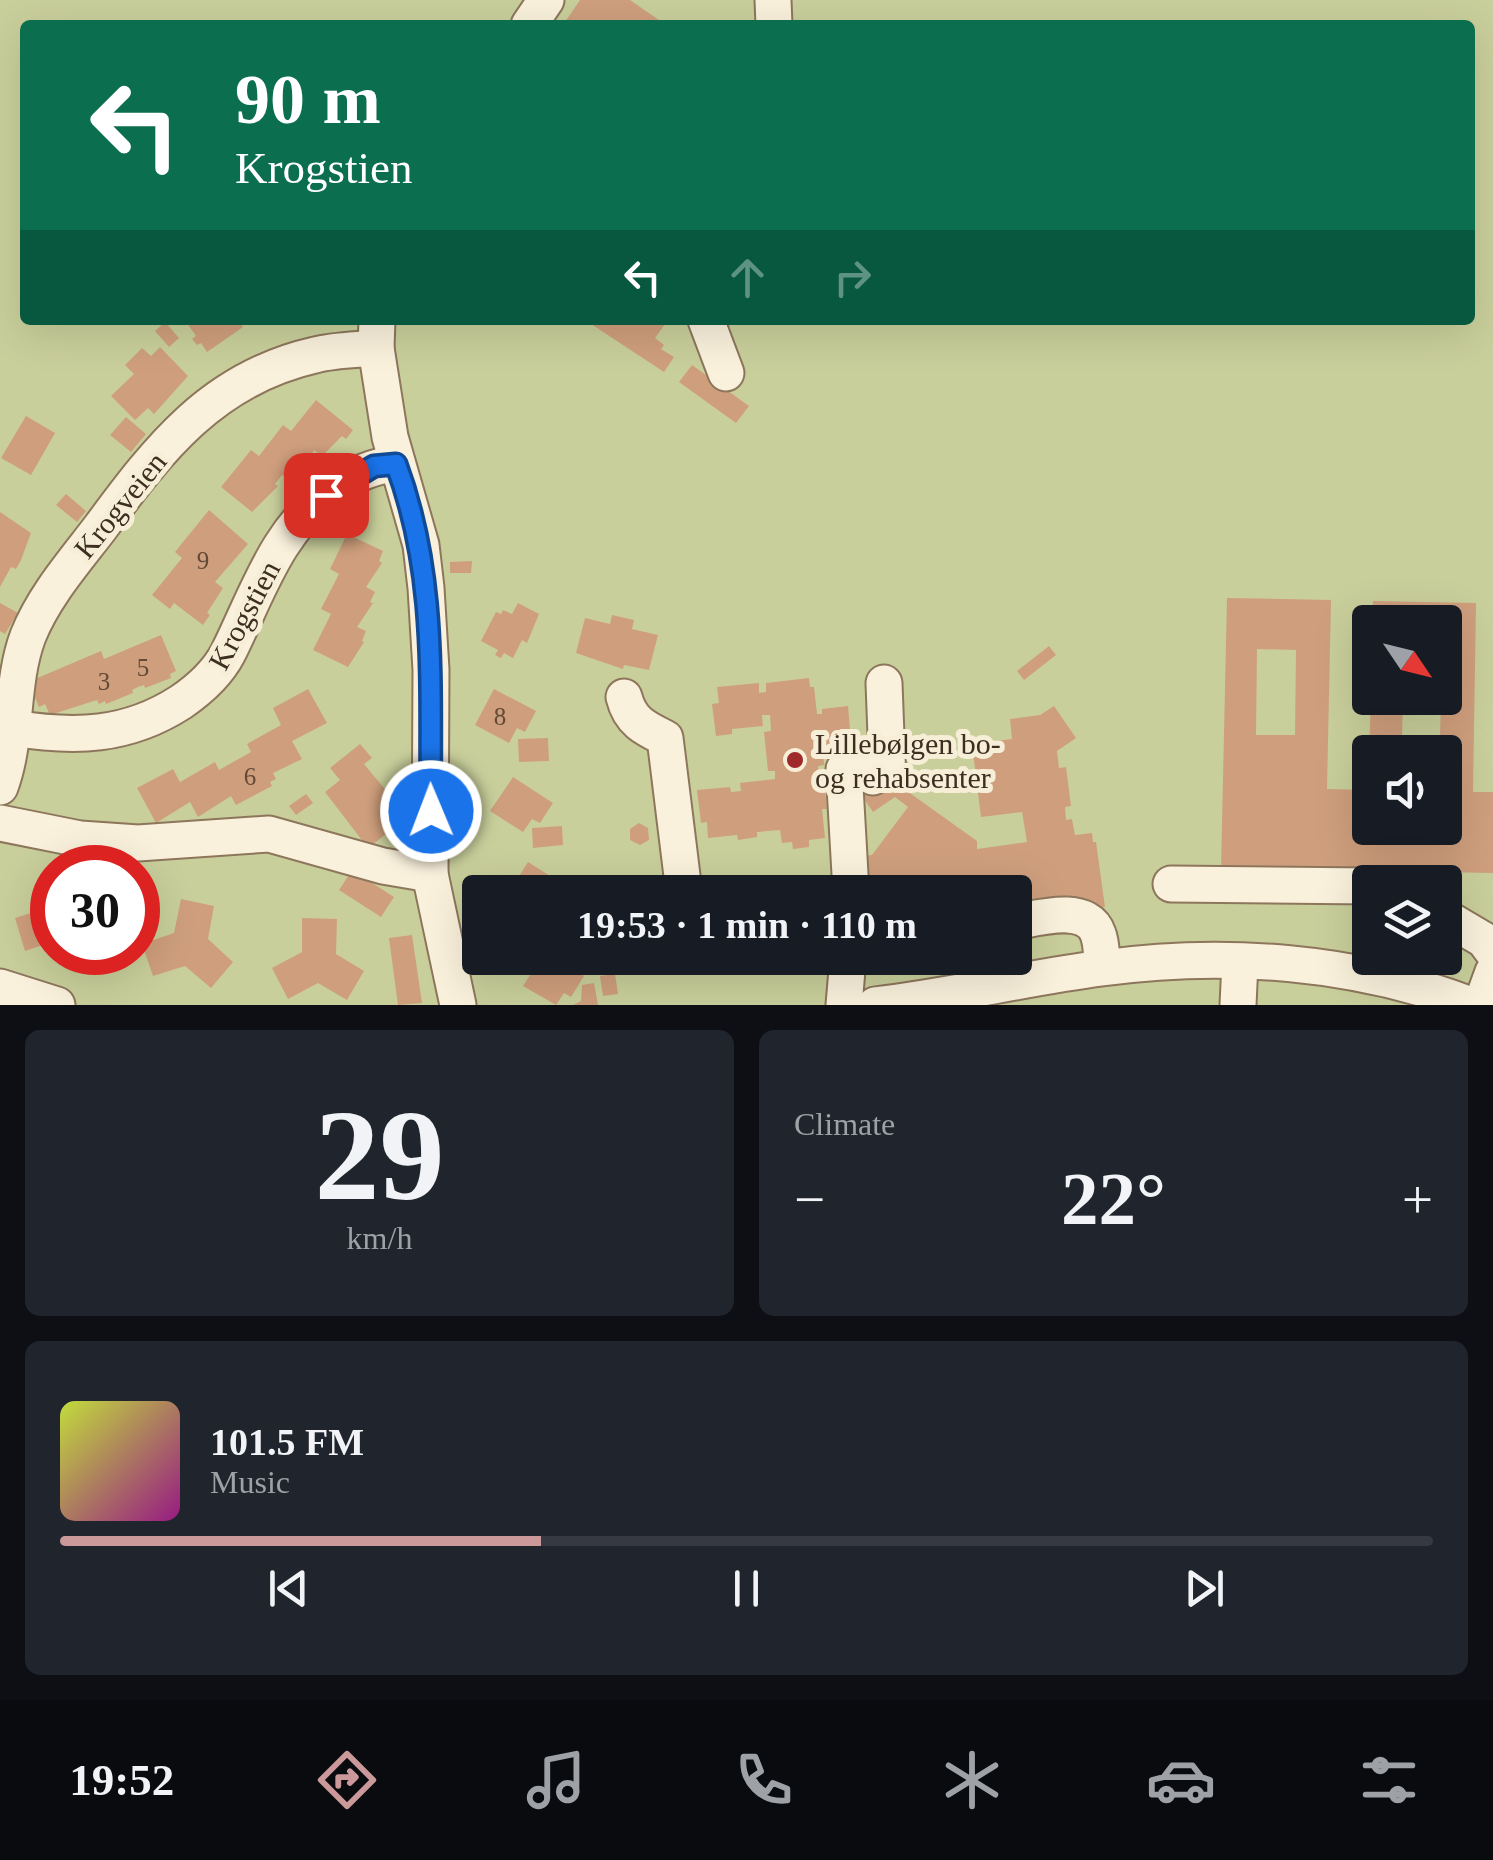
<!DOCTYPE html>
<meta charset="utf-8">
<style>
:root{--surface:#171b24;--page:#20242c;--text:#f1f3f6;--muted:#9ea1a6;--line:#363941;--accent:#cc999b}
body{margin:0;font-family:"Times New Roman",serif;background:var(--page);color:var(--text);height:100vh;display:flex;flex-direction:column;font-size:38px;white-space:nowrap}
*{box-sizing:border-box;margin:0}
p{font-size:32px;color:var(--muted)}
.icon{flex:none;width:55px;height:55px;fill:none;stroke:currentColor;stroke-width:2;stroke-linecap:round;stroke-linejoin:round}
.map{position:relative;height:1005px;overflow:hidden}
.panel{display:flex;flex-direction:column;gap:25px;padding:25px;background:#0d0f14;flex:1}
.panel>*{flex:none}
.hud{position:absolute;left:20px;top:20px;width:1455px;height:305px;border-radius:10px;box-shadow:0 10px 40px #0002;background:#0b6e4f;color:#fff;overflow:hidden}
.needle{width:65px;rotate:125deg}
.fabs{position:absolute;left:1352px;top:605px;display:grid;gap:20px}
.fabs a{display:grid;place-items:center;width:110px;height:110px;border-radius:10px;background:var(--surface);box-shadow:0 10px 40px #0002;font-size:50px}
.speed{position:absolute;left:30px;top:845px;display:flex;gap:20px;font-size:50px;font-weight:700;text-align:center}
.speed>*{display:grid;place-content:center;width:130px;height:130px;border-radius:50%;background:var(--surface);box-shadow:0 10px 40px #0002;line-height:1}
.speed .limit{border:15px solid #d22;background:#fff;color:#111}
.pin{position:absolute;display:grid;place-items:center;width:85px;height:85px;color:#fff;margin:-42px;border-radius:20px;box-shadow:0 5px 15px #0006}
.me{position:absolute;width:110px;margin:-55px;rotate:359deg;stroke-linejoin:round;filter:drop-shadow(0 0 8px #0008)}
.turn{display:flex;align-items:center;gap:35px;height:210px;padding:0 50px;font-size:45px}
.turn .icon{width:130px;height:130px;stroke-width:2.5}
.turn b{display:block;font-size:70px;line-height:85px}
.lanes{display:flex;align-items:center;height:95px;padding:0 50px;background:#0003;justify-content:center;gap:50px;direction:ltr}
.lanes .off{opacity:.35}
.big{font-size:75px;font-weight:700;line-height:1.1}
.panel .widget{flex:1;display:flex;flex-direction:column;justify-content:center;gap:15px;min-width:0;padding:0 35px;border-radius:15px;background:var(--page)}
.panel .dial{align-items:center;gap:0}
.dial b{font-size:130px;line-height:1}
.song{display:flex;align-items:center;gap:30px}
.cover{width:120px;height:120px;border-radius:15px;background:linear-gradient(135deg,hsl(70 70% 55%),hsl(310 70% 35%))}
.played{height:10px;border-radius:5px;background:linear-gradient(90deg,var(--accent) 35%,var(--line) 35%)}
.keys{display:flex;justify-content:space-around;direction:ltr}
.heat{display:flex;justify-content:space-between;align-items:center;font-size:55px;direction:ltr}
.panel .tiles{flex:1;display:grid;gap:25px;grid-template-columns:1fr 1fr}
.widget:last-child{grid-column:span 2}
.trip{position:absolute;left:462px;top:875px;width:570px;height:100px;border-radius:10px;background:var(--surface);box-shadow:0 10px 40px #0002;font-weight:700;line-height:100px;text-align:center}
.tabs{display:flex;height:160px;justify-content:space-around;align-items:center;background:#090b0e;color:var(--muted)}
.tabs .icon{width:70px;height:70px}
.tabs .active{color:var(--accent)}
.tabs b{font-size:45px;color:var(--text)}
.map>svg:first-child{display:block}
.green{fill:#c9cf9b;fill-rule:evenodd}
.building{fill:#cf9f7d;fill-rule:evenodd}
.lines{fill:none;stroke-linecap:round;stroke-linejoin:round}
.minor-casing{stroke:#8d765c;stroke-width:39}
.minor{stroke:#faf1dc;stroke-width:35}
.route-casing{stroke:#114b97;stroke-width:25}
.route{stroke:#1a73e8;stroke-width:18}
.poi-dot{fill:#9e2a2b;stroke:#f7eed8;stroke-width:4}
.labels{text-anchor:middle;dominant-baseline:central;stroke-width:10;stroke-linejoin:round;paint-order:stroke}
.number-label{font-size:25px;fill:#624a37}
.street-label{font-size:30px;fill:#3d2e20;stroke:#f7eed8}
.poi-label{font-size:30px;fill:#3d2e20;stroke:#f7eed8;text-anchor:start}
</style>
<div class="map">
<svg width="1493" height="1005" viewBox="0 0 1493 1005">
<rect width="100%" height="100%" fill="#f0e4c8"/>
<path class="green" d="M0,0H1493V1005H0ZM25,25H1470V320H25ZM1370,622H1445V698H1370ZM1370,752H1445V828H1370ZM52,868H138V952H52ZM1370,882H1445V958H1370ZM480,892H1015V958H480Z"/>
<g class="building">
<path d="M580,0H630L666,25H563Z"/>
<path d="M191,320H238L243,327L207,352L201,343L197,345L192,339L196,336L187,323Z"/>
<path d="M585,320H668L655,338L664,345L661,349L674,357L664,372Z"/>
<path d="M165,322L179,338L169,347L155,331Z"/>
<path d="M160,347L188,376L154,414L148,408L135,420L111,396L134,374L125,365L142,348L151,356Z"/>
<path d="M692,365L749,406L736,423L679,382Z"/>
<path d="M316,400L353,430L346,439L342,436L322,456L314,450L305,467L295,474L303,481L298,487L282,475L275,484L278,486L252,512L221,487L251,450L259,456L283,425L291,431Z"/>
<path d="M26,416L55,433L31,475L1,458Z"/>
<path d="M126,417L146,434L131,452L110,435Z"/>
<path d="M66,494L86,511L77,522L56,505Z"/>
<path d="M209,510L248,544L215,582L223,588L207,613L210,615L203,625L174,603L170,609L152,595L182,558L175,552Z"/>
<path d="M0,512L31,533L21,560L16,569L11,567L0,587Z"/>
<path d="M347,534L383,551L379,561L382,563L366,587L375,592L370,602L373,603L357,627L366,631L362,641L364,642L348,667L313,650L331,614L321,609L339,574L330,569Z"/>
<path d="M472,561L471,573H450V562Z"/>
<path d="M1227,598L1331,600L1327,789L1370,790V828H1445V752H1369L1371,698H1403L1402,737L1440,738L1441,698H1445V622H1372L1373,601L1476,603L1473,792H1493V873L1221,868ZM1257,649L1296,650L1295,735H1256Z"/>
<path d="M0,603L18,613L5,634L0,631Z"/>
<path d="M518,603L539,614L527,643L522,640L513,658L504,653L501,658L495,655L498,650L481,641L496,612L501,614L503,610L512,614Z"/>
<path d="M612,615L634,620L632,629L658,635L649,670L624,665L623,669L576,653L585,618L610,624Z"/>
<path d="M161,635L176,671L170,674L171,678L145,688L144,685L138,687L132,690L133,693L106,704L105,701L99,704L97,700L50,715L45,704L39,707L29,683L35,679L101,651L104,659Z"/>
<path d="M1049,646L1056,655L1024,680L1017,671Z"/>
<path d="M809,678L810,687H814L817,714H822V709L848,706L852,753L826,756L823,751L824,765L818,766L821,791L825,790L827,809H822L825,838L809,840V847L793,849L792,842L782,843L780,830L757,832V837L738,840L737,835L708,838L707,822L701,823L697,790L730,787L731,792L741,791L740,783L775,779V771H768L764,732L771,731L770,715H762L763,726L732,729V734L716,736L712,704L719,703L717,687L759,683V693L766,692V683Z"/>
<path d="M308,689L327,723L292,741L302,759L273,773L276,779L270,782L272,786L236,805L231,796L198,817L190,802L156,823L137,788L173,769L180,782L215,762L219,770L251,752L247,744L281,725L273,708Z"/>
<path d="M494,689L536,711L525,732L517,728L509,743L475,725Z"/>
<path d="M1054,706L1076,738L1057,751L1059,768L1066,767L1071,806L1065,807L1066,820L1072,819L1075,835L1092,833L1093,842H1096L1105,907L1015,918V889L1002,892H876L873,875L865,876L863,856L872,855L908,807L895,797L873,812L862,796L895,773L907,791L977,841V849L1027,842L1022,812L981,817L972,744L1012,739L1010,719L1040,715Z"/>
<path d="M548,738L549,761L519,762L518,739Z"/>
<path d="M360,744L372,758L364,764L408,817L368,848L325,792L340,780L330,768Z"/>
<path d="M513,777L553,803L540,823L532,819L523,832L490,811Z"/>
<path d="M306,794L313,803L296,815L289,806Z"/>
<path d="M639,823L648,828L649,840L640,845L630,840V829Z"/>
<path d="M562,826L563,845L533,848L532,828Z"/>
<path d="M528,862L569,888L566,892H509Z"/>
<path d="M352,870L394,897L381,917L339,890Z"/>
<path d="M644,878L649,885L659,884L660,892H624V888L635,887L637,879Z"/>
<path d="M51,889L52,942L25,951L15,918L47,908Z"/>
<path d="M181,899L214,906L208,939L233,962L211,988L185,966L153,976L142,944L174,933Z"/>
<path d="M302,918L337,919L336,954L364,971L347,1000L318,983L288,999L272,968L302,952Z"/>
<path d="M412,935L422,1003L398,1005L389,938Z"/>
<path d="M70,952H93L82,964Z"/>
<path d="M541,958H557L584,976L571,997L564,993L556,1005L523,986Z"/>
<path d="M615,974L618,994L603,996L600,976Z"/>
<path d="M594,983L598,1005H573L581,1001L582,985Z"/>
</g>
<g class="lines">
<g class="minor-casing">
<g id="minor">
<path d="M773,0L774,25"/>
<path d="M529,25L546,0"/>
<path d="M377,320L376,348L390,437L421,545L426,588L431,670L430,874L458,1005"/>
<path d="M706,320L726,373"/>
<path d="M624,697C630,721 644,728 665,738L684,892"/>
<path d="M13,728C74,738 127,737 181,702C200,689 217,674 228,653C257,595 277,528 334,489C354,475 371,466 396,464"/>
<path d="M873,777L887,762L884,683"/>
<path d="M0,787C18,739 10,684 28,636C44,596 74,562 100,528C159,448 213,378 315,355C334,350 356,350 376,348"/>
<path d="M0,823L80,839L138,843L269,834L383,866L430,874"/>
<path d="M1171,884L1370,886"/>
<path d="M851,892L844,769L855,758L887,762"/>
<path d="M1445,917L1484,940L1493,952"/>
<path d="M1015,922C1038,918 1088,903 1098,934C1102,944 1101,957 1103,967"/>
<path d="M0,987L57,1005"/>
<path d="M844,1005L848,958"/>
<path d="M875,1005C951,996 1026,978 1102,968C1224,951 1356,961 1471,1005"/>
<path d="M1238,1005L1240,962"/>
<path d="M1481,1005L1493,972"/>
</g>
</g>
<use href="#minor" class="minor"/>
</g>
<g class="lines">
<g class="route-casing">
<path id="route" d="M326,495L374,466L396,464C439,579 429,691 431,811"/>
</g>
<use href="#route" class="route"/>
</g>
<circle class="poi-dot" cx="795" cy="760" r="10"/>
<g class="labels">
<g class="number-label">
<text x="203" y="560">9</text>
<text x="143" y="667">5</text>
<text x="104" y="681">3</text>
<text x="500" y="716">8</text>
<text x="250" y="776">6</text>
</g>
<g class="street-label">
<text transform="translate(120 505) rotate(-51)">Krogveien</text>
<text transform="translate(244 615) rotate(-62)">Krogstien</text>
</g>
<g class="poi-label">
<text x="815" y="743">Lillebølgen bo-<tspan x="815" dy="34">og rehabsenter</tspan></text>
</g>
</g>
</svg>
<div class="fabs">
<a><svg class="needle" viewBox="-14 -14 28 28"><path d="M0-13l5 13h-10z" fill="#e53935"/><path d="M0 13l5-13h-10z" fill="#9ea1a6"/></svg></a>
<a><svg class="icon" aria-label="sound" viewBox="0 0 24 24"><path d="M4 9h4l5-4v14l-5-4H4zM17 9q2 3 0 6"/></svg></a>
<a><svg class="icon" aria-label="layers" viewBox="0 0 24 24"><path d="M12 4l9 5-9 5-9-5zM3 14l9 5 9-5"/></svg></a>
</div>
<div class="speed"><div class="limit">30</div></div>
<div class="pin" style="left:326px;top:495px;background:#d93025"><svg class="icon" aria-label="arrive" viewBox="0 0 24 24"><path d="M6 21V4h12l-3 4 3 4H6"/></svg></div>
<svg class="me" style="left:431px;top:811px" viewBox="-20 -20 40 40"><circle r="17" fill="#1a73e8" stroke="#fff" stroke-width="3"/><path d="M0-11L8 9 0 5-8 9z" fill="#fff"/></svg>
<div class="trip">19:53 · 1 min · 110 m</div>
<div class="hud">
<div class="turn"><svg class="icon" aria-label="left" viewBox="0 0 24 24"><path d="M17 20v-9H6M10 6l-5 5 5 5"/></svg><div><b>90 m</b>Krogstien</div></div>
<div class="lanes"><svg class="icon" aria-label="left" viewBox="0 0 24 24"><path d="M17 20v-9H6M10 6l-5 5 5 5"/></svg><svg class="icon off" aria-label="ahead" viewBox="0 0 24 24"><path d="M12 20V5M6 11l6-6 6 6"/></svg><svg class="icon off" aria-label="right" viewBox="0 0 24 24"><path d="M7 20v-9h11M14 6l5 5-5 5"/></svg></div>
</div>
</div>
<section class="panel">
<div class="tiles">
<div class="widget dial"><b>29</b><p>km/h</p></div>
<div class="widget"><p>Climate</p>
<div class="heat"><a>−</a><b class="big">22°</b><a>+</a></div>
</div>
<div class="widget">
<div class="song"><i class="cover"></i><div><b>101.5 FM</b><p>Music</p></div></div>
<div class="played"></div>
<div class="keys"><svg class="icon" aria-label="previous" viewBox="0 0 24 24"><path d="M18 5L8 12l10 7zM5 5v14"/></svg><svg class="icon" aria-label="pause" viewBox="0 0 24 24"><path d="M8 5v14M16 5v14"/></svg><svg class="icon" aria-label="next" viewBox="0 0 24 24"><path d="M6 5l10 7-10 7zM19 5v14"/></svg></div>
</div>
</div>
</section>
<nav class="tabs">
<b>19:52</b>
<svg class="icon active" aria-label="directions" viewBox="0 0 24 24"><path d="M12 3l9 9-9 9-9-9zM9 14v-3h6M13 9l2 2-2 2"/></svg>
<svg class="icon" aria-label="music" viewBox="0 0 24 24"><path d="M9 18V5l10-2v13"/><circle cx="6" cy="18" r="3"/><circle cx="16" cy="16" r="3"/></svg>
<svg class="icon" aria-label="phone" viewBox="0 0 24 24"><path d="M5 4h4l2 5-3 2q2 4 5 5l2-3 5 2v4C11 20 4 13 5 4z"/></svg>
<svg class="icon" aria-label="climate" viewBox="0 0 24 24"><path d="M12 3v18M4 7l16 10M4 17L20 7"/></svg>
<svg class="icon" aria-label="car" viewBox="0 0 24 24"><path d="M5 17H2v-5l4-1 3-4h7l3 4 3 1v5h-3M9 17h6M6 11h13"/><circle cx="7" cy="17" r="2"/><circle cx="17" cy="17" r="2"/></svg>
<svg class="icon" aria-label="filters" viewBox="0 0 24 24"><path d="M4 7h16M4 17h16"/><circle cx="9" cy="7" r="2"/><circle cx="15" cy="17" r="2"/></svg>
</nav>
